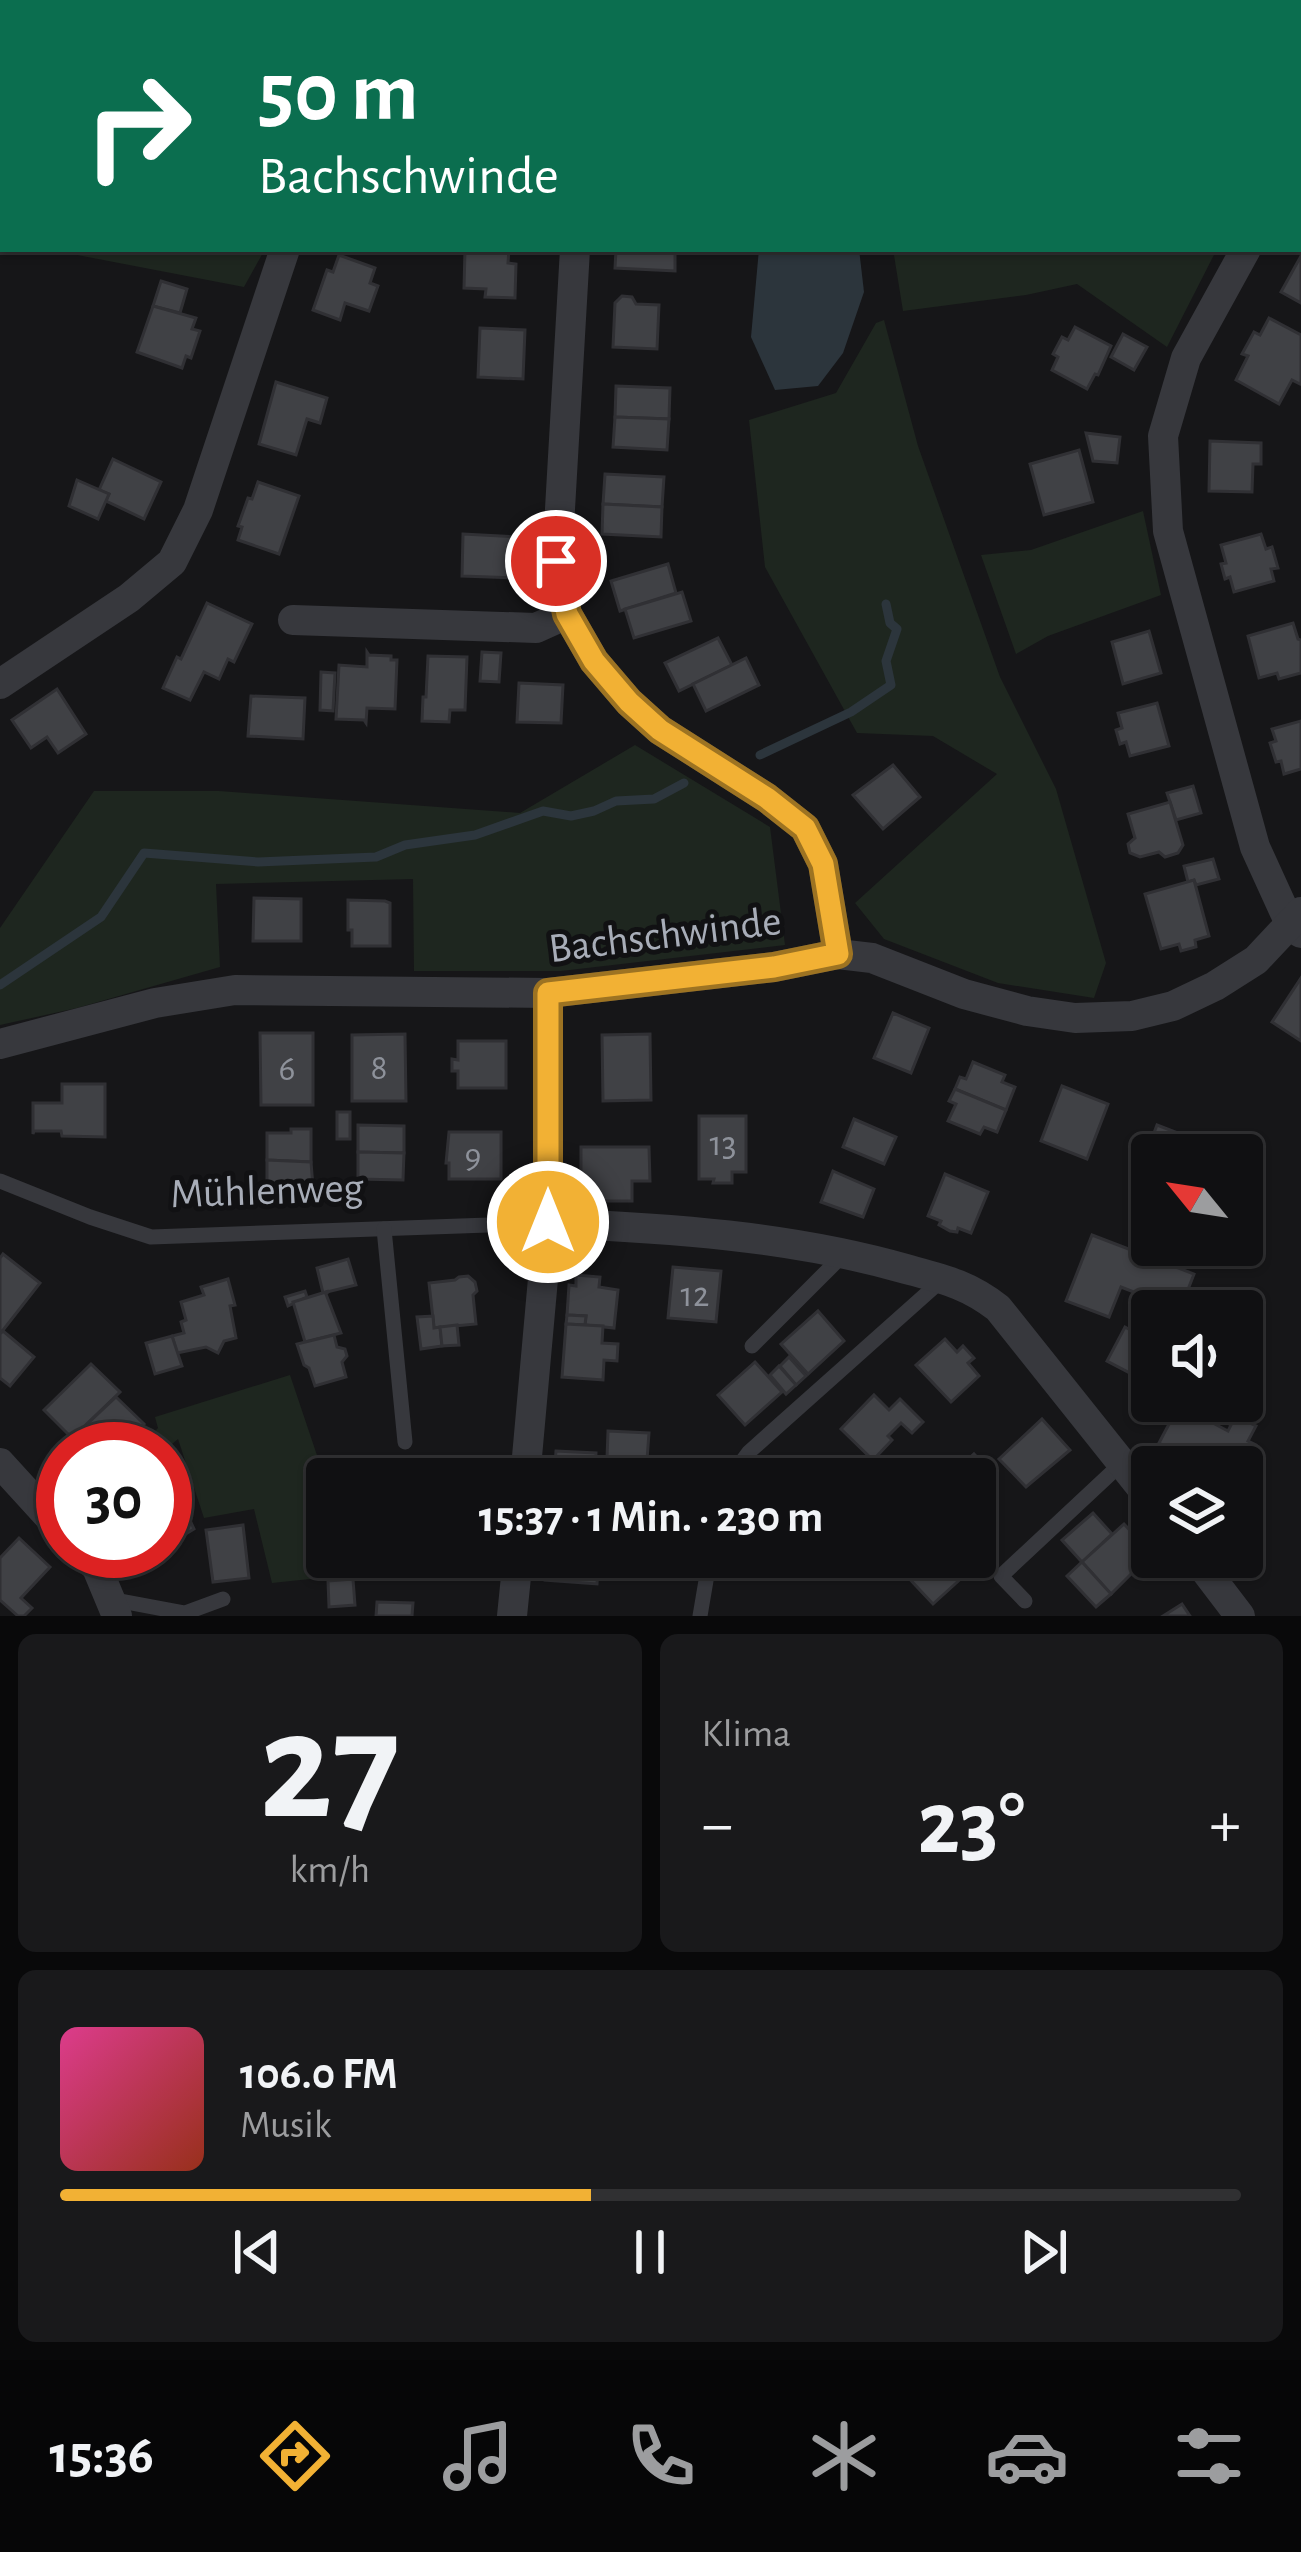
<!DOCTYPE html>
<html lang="de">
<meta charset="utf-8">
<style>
:root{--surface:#101012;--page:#19191b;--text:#f1f3f6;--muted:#9c9d9f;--line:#303032;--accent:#f2b134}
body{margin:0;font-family:"Alegreya Sans",sans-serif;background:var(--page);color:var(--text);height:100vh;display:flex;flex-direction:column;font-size:45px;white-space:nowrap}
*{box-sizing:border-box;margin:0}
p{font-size:39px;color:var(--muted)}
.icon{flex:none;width:66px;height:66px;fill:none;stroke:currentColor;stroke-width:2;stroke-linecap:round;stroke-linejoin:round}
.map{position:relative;height:1616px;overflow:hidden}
.details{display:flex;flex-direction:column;gap:18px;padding:18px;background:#09090a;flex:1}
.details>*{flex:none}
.top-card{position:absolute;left:0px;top:0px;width:1302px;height:252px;box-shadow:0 3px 9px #0004,0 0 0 3px var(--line);background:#0b6e4f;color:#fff;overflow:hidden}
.needle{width:78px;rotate:300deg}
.tools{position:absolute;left:1131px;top:1134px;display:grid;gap:24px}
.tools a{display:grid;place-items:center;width:132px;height:132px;border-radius:12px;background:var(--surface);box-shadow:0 3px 9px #0004,0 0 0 3px var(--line);font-size:60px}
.speed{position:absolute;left:36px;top:1422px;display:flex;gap:24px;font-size:60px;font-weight:700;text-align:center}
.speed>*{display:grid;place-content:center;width:156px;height:156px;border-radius:50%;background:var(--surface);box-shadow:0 3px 9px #0004,0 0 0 3px var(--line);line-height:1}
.speed .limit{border:18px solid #d22;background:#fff;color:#111}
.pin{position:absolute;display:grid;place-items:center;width:102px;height:102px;color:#fff;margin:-51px;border:6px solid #fff;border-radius:50%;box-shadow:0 3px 12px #0007}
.me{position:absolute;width:132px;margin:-66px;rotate:0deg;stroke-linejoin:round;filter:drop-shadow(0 0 9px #0008)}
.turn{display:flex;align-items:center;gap:42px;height:252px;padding:0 60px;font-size:54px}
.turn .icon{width:156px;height:156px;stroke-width:2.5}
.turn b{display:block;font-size:84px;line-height:102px}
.big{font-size:90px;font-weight:700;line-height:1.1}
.details .tile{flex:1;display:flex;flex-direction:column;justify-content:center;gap:18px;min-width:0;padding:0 42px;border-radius:18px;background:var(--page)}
.details .dial{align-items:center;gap:0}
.dial b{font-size:156px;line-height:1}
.song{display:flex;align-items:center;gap:36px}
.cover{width:144px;height:144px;border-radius:18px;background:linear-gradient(135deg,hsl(330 70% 55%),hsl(10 70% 35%))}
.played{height:12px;border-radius:6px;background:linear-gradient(90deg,var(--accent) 45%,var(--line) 45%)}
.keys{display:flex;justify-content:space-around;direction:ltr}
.heat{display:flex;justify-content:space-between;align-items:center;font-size:66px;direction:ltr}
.details .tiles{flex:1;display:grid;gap:18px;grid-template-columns:1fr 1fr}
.tile:last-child{grid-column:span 2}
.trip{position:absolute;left:306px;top:1458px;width:690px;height:120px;border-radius:12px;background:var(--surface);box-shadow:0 3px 9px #0004,0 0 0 3px var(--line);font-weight:700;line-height:120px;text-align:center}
.tab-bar{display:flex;height:192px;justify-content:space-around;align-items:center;background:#060607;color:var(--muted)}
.tab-bar .icon{width:84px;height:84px}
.tab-bar .selected{color:var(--accent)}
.tab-bar b{font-size:54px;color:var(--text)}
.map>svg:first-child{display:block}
.green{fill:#1e261f}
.water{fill:#2c353c}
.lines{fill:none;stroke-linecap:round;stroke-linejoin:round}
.stream{stroke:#2c353c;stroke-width:9}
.building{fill:#404145;stroke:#303034;stroke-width:3}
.lane{stroke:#37383d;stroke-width:15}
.street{stroke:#37383d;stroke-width:30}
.route-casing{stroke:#9d7322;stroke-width:30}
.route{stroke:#f2b134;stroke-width:21}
.labels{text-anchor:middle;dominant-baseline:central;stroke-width:10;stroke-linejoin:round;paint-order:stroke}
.number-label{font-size:36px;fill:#8e929b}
.street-label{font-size:42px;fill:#a8adb8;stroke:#111113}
</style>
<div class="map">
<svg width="1301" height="1616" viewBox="0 0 1301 1616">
<rect width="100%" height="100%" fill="#161618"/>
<g class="green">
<path d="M0,0H309V3H3V240H0Z"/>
<path d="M855,0H1071V3H856Z"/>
<path d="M46,249H265L244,287Z"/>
<path d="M893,249H1217L1167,347L1077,284L1026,295L903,311Z"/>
<path d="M884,320L918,446L1000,677L1056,789L1106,963L1094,998L998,983L884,939L855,903L997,774L933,736L857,733L765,567L749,420L836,393L876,323Z"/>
<path d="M1143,511L1161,595L1048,636L1016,654L981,555L1031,550Z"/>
<path d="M635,745L770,827L785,945L561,971H414L413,879L216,884L220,967L77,1008L0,1025V928L94,791H219L520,813Z"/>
<path d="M290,1375L327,1485V1557H351L357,1574L272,1583L254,1509L204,1518L178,1439L165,1450L138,1449L158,1428L155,1417Z"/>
</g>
<path class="water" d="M759,249H859L864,292L843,353L818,386L775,390L751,337Z"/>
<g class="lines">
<g class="stream">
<path d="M760,755L851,712L891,685L886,661L897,629L890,623L886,604"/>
<path d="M0,985L101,917L144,853L258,862L376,857L405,845L475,835L543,811L571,816L594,811L616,801L654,799L684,783"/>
</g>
</g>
<g class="building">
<rect x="497" y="0" width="55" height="3"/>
<path d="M465,249H509L508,263L516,264L515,298L485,297L486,289L464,288Z"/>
<path d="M616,249H675V271L615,268Z"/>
<path d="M339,255L375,268L370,283L378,286L369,311L345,303L340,320L313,310L327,270L333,272Z"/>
<path d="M1301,256V303L1281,292Z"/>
<path d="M161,281L187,289L180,313L153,306Z"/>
<path d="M622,296L632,297L636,304L659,305L657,349L613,347L615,303Z"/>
<path d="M153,306L196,318L192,329L200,331L191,358L186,356L182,368L137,352Z"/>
<path d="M1269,318L1301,335V382L1300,384L1292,380L1279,404L1236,380L1248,356L1242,354L1254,332L1260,335Z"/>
<path d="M1075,327L1111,346L1098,375L1095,374L1087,389L1052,370L1058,357L1053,354L1062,337L1068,340Z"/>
<path d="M480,328L525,330L523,379L478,377Z"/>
<path d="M1123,334L1147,347L1134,370L1111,357Z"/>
<path d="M276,382L327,398L320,423L307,419L296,455L259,444Z"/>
<path d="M616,386L670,388L669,419L615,417Z"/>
<path d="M615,417L669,419L667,450L613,447Z"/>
<path d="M1086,433L1120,437L1117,463L1093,461Z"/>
<path d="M1210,441L1261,443V464H1253L1252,492L1209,491Z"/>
<path d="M1079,450L1093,502L1044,515L1030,464Z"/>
<path d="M113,459L161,482L144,519L106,501L109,494L99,490Z"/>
<path d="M605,474L664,477L662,507L603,504Z"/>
<path d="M77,480L109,494L98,519L69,506Z"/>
<path d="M258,482L299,496L279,554L238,540L242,527L238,526L248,498L252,499Z"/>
<path d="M603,504L662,507L661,537L602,534Z"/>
<path d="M463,534L517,537V578L462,576Z"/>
<path d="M1261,534L1266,549L1272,547L1278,568L1271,569L1274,581L1234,592L1230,577L1225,579L1221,564L1226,563L1221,545Z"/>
<path d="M668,564L676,593L620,611L611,581Z"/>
<path d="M682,592L691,621L634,638L625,609Z"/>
<path d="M207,603L252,624L234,662L228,659L219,679L204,672L190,700L163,688L177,657L181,659Z"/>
<path d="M1293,623L1298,639L1301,640V673L1279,679L1277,673L1259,678L1248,636Z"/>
<path d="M1149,631L1161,673L1123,684L1112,642Z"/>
<path d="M718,638L732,665L679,691L665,663Z"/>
<path d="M367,652L369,655L391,656V660H397L395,709L367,708L366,723L364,720L336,719L339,665L367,667Z"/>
<path d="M482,652L501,653L499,682L480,681Z"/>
<path d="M428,656L467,657L465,710H450L449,722L422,721L423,697H426Z"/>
<path d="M746,658L759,685L706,711L693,684Z"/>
<path d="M321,672L335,673L333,711L320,710Z"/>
<path d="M519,683L563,685L561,723L517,722Z"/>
<path d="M57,689L86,734L58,753L47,737L31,748L12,720Z"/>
<path d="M251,696L305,698L303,739L248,736Z"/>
<path d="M1157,703L1169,746L1130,756L1126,742L1120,744L1116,730L1122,728L1118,713Z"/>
<path d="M1301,721V769L1284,774L1281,761L1276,762L1270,743L1276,741L1272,729Z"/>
<path d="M893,765L920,797L883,829L853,795Z"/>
<path d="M1193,786L1201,813L1176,820L1167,793Z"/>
<path d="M1170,802L1183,845L1178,853L1165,857L1159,852L1140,857L1130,853L1128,844L1135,838L1128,814Z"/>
<path d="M1213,859L1219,879L1196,885L1194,880L1188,882L1184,866Z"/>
<path d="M1194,880L1209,936L1195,940L1196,947L1181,951L1179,944L1161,949L1145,894Z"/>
<path d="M254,898L301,899V941H253Z"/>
<path d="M348,900L385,901L390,903V946H352V930H348Z"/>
<path d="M1301,978V1041L1272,1022Z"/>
<path d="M893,1013L929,1028L911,1073L874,1058Z"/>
<path d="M260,1033H313V1105H261Z"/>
<path d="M405,1034L406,1101H352V1035Z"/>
<path d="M650,1034L651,1100L603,1101L602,1035Z"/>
<path d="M458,1041H506V1088H458V1071H452V1059L458,1060Z"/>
<path d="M973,1062L1005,1075L1002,1082L1015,1087L1006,1110L955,1089L960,1077L966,1079Z"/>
<path d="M62,1084H105V1137L62,1136L61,1131H34L33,1134V1103H62Z"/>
<path d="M1062,1086L1108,1104L1087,1159L1041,1141Z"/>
<path d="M955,1089L1006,1110L997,1132L984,1127L980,1134L948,1121L956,1104L949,1101Z"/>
<rect x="337" y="1112" width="13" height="27"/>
<path d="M699,1116H746V1172H732V1183H713L714,1179H699Z"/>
<path d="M854,1119L896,1137L884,1164L843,1147Z"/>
<path d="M358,1125L404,1126V1153L358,1152Z"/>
<path d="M1157,1125L1178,1133V1137L1184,1139L1182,1144L1202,1152L1201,1155H1152V1171L1141,1167Z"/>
<path d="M291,1129H311V1162L267,1160V1133H291Z"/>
<path d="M449,1132H501V1179H449V1163H446Z"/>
<path d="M581,1147H649L650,1181H632V1201H581Z"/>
<path d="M358,1152L404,1153L403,1180L358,1179Z"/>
<path d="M267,1160L311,1162L313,1187L310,1192H291V1188L267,1187Z"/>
<path d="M833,1171L874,1189L863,1217L821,1202Z"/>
<path d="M945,1174L988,1192L971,1233L958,1228L957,1232L950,1231L939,1225L941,1221L928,1216Z"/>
<path d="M1092,1235L1194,1274L1180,1310L1121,1287L1109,1317L1066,1301Z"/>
<path d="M3,1254L40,1283L0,1334V1258Z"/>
<path d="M348,1259L356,1285L323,1293L317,1268Z"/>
<path d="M673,1267L721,1271L716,1322L668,1318Z"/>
<path d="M576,1275L600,1277L599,1287L618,1290L614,1328L585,1325L586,1316L567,1315L569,1285L576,1286Z"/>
<path d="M468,1276L475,1282L477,1291L473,1295L476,1324L434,1328L429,1283L455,1280L459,1277Z"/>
<path d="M228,1279L235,1305L230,1306L236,1338L224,1341L218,1353L206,1347L177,1353L172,1336L184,1333L181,1322L186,1320L181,1302L204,1295L201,1287Z"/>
<path d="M305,1291L307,1297L288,1306L285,1297Z"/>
<path d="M329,1291L326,1294L341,1333L305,1342L293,1302Z"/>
<path d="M818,1311L844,1341L808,1374L781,1344Z"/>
<path d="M567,1315L586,1316L585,1325L566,1324Z"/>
<path d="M433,1316L434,1328L440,1327L442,1346L421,1349L417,1317Z"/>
<path d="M566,1324L603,1326L602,1343L618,1344L617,1361L604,1360L603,1380L562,1377Z"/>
<path d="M457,1325L459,1345L442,1346L440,1327Z"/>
<path d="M1125,1327L1152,1342L1151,1384L1107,1361Z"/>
<path d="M3,1331L34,1357L10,1386L0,1378V1334Z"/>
<path d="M334,1335L337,1347L345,1349L347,1356L342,1362L346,1377L315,1386L309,1368L304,1365L297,1344Z"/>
<path d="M172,1336L182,1366L155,1374L146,1343Z"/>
<path d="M945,1339L957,1352L963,1346L974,1358L968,1363L979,1376L951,1402L916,1365Z"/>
<path d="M789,1357L806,1376L796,1385L780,1366Z"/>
<path d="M755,1362L782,1392L745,1425L718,1395Z"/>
<path d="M91,1364L120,1392L72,1438L44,1410Z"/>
<path d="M779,1366L796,1385L786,1394L770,1375Z"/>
<path d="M874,1395L889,1410L900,1399L923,1422L912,1433L901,1423L888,1436L892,1440L873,1460L841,1429Z"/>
<path d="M116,1397L144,1424L118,1449H74L68,1442Z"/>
<path d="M1192,1401H1235L1255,1412L1250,1423L1256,1426L1248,1441L1256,1445V1476L1251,1486L1242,1481V1467H1192L1194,1462L1159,1443L1179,1405L1228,1431L1231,1425L1191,1404Z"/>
<path d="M1042,1419L1070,1450L1026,1487L999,1459Z"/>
<path d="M608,1431L649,1433L647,1460L607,1458Z"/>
<path d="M556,1451L596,1453L595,1476H604V1479H551L554,1476Z"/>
<path d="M974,1454L994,1475L975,1493V1479H948Z"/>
<path d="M1093,1513L1112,1534L1082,1562L1062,1540Z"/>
<path d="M188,1516L194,1529L179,1538L170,1529Z"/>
<path d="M165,1523L179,1538L146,1572L126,1551H165Z"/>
<path d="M1124,1524L1138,1539L1130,1547L1144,1561L1111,1594L1082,1562Z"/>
<path d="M243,1525L249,1578L213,1582L206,1530Z"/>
<path d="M19,1538L50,1567L21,1598L32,1608L24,1616H18L0,1600V1558Z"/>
<path d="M546,1557H599L597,1584L545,1580Z"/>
<path d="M922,1557H969L976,1565L933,1604L904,1573Z"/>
<path d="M1082,1562L1111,1594L1096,1607L1067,1576Z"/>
<path d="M353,1579L355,1605L329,1607L328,1581Z"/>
<path d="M377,1602L413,1603L412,1616H376Z"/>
<path d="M1182,1604L1190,1616H1163Z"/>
</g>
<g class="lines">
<g class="lane">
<path d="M1299,77L1301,78"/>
<path d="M0,1181L90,1217L151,1237L548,1223"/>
<path d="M384,1229L405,1442"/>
<path d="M752,1346L844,1254"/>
<path d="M729,1479L749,1452L943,1279"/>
<path d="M110,1599L185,1613L223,1599"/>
<path d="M1025,1601L1001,1576L1123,1462"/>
<path d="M700,1616L710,1557"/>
</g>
<g class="street">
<path d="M338,3V0"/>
<path d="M587,3V0"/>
<path d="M1299,154L1301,151"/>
<path d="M575,249L557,561L567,614L594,661L629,702L660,730L767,798L805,828L823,864L838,954"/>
<path d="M1246,249L1186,358L1163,436L1168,531L1255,847L1291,926L1301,933"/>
<path d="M293,620L536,628L567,614"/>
<path d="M0,684L129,598L172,562L198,510L285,249"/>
<path d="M0,1044L155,1003L235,990L548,993L774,967L838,954L872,958L964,994L1027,1011L1075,1018L1132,1016L1173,1006L1215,986L1256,960L1301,912"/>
<path d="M548,1223C668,1228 790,1236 906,1269C943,1279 967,1284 998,1308L1152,1501"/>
<path d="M0,1463L63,1532"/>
<path d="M525,1479L548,1223V993"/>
<path d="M81,1551L97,1568L117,1616"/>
<path d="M1195,1557L1240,1616"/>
<path d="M512,1616L518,1557"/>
</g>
</g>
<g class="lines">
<g class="route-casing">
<path id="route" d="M548,1222V993L774,967L838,954L823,864L805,828L767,798L660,730L629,702L594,661L567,614L556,561"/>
</g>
<use href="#route" class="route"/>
</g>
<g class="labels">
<g class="number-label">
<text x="379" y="1068">8</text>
<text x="287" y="1069">6</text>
<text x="723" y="1144">13</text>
<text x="473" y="1156">9</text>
<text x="695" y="1295">12</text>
</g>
<g class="street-label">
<text transform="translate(665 935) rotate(-7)">Bachschwinde</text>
<text transform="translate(267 1191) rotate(-2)">Mühlenweg</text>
</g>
</g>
</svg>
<div class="tools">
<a><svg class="needle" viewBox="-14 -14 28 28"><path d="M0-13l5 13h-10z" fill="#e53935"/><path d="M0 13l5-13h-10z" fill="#9c9d9f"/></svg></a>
<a><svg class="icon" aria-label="sound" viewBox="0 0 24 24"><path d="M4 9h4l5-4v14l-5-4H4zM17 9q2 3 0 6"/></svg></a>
<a><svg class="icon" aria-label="layers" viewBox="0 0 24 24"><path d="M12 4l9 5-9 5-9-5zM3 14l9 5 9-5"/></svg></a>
</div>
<div class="speed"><div class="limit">30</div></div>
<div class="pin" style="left:556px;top:561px;background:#d93025"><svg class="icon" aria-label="arrive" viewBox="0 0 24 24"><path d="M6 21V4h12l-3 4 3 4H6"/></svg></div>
<svg class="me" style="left:548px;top:1222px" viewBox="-20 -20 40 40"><circle r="17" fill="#f2b134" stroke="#fff" stroke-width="3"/><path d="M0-11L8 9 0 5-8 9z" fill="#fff"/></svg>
<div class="trip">15:37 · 1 Min. · 230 m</div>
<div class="top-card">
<div class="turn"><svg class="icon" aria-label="right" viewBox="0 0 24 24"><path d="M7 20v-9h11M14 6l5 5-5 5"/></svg><div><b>50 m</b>Bachschwinde</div></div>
</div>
</div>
<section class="details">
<div class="tiles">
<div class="tile dial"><b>27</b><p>km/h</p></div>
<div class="tile"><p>Klima</p>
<div class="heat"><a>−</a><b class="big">23°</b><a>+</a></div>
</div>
<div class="tile">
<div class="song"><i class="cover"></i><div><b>106.0 FM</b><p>Musik</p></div></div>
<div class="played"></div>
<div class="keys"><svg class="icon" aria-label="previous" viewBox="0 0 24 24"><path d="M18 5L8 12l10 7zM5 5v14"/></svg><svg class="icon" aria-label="pause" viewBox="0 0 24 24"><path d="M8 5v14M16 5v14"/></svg><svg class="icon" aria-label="next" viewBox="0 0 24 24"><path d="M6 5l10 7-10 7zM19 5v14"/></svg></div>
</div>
</div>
</section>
<nav class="tab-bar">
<b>15:36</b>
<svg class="icon selected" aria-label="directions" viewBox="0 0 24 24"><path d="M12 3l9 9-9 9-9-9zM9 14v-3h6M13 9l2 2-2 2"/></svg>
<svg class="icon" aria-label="music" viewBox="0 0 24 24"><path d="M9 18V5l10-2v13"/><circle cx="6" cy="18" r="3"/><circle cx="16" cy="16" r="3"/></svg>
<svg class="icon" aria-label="phone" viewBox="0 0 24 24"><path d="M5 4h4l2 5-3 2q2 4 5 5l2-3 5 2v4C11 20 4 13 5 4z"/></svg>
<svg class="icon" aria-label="climate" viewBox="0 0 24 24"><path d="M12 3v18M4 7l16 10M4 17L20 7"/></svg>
<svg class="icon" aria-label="car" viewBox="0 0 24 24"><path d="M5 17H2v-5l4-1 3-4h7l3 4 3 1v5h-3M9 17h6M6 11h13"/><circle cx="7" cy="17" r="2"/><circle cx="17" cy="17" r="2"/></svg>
<svg class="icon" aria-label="filters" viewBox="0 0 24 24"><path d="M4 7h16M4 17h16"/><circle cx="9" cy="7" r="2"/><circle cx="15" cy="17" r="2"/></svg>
</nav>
